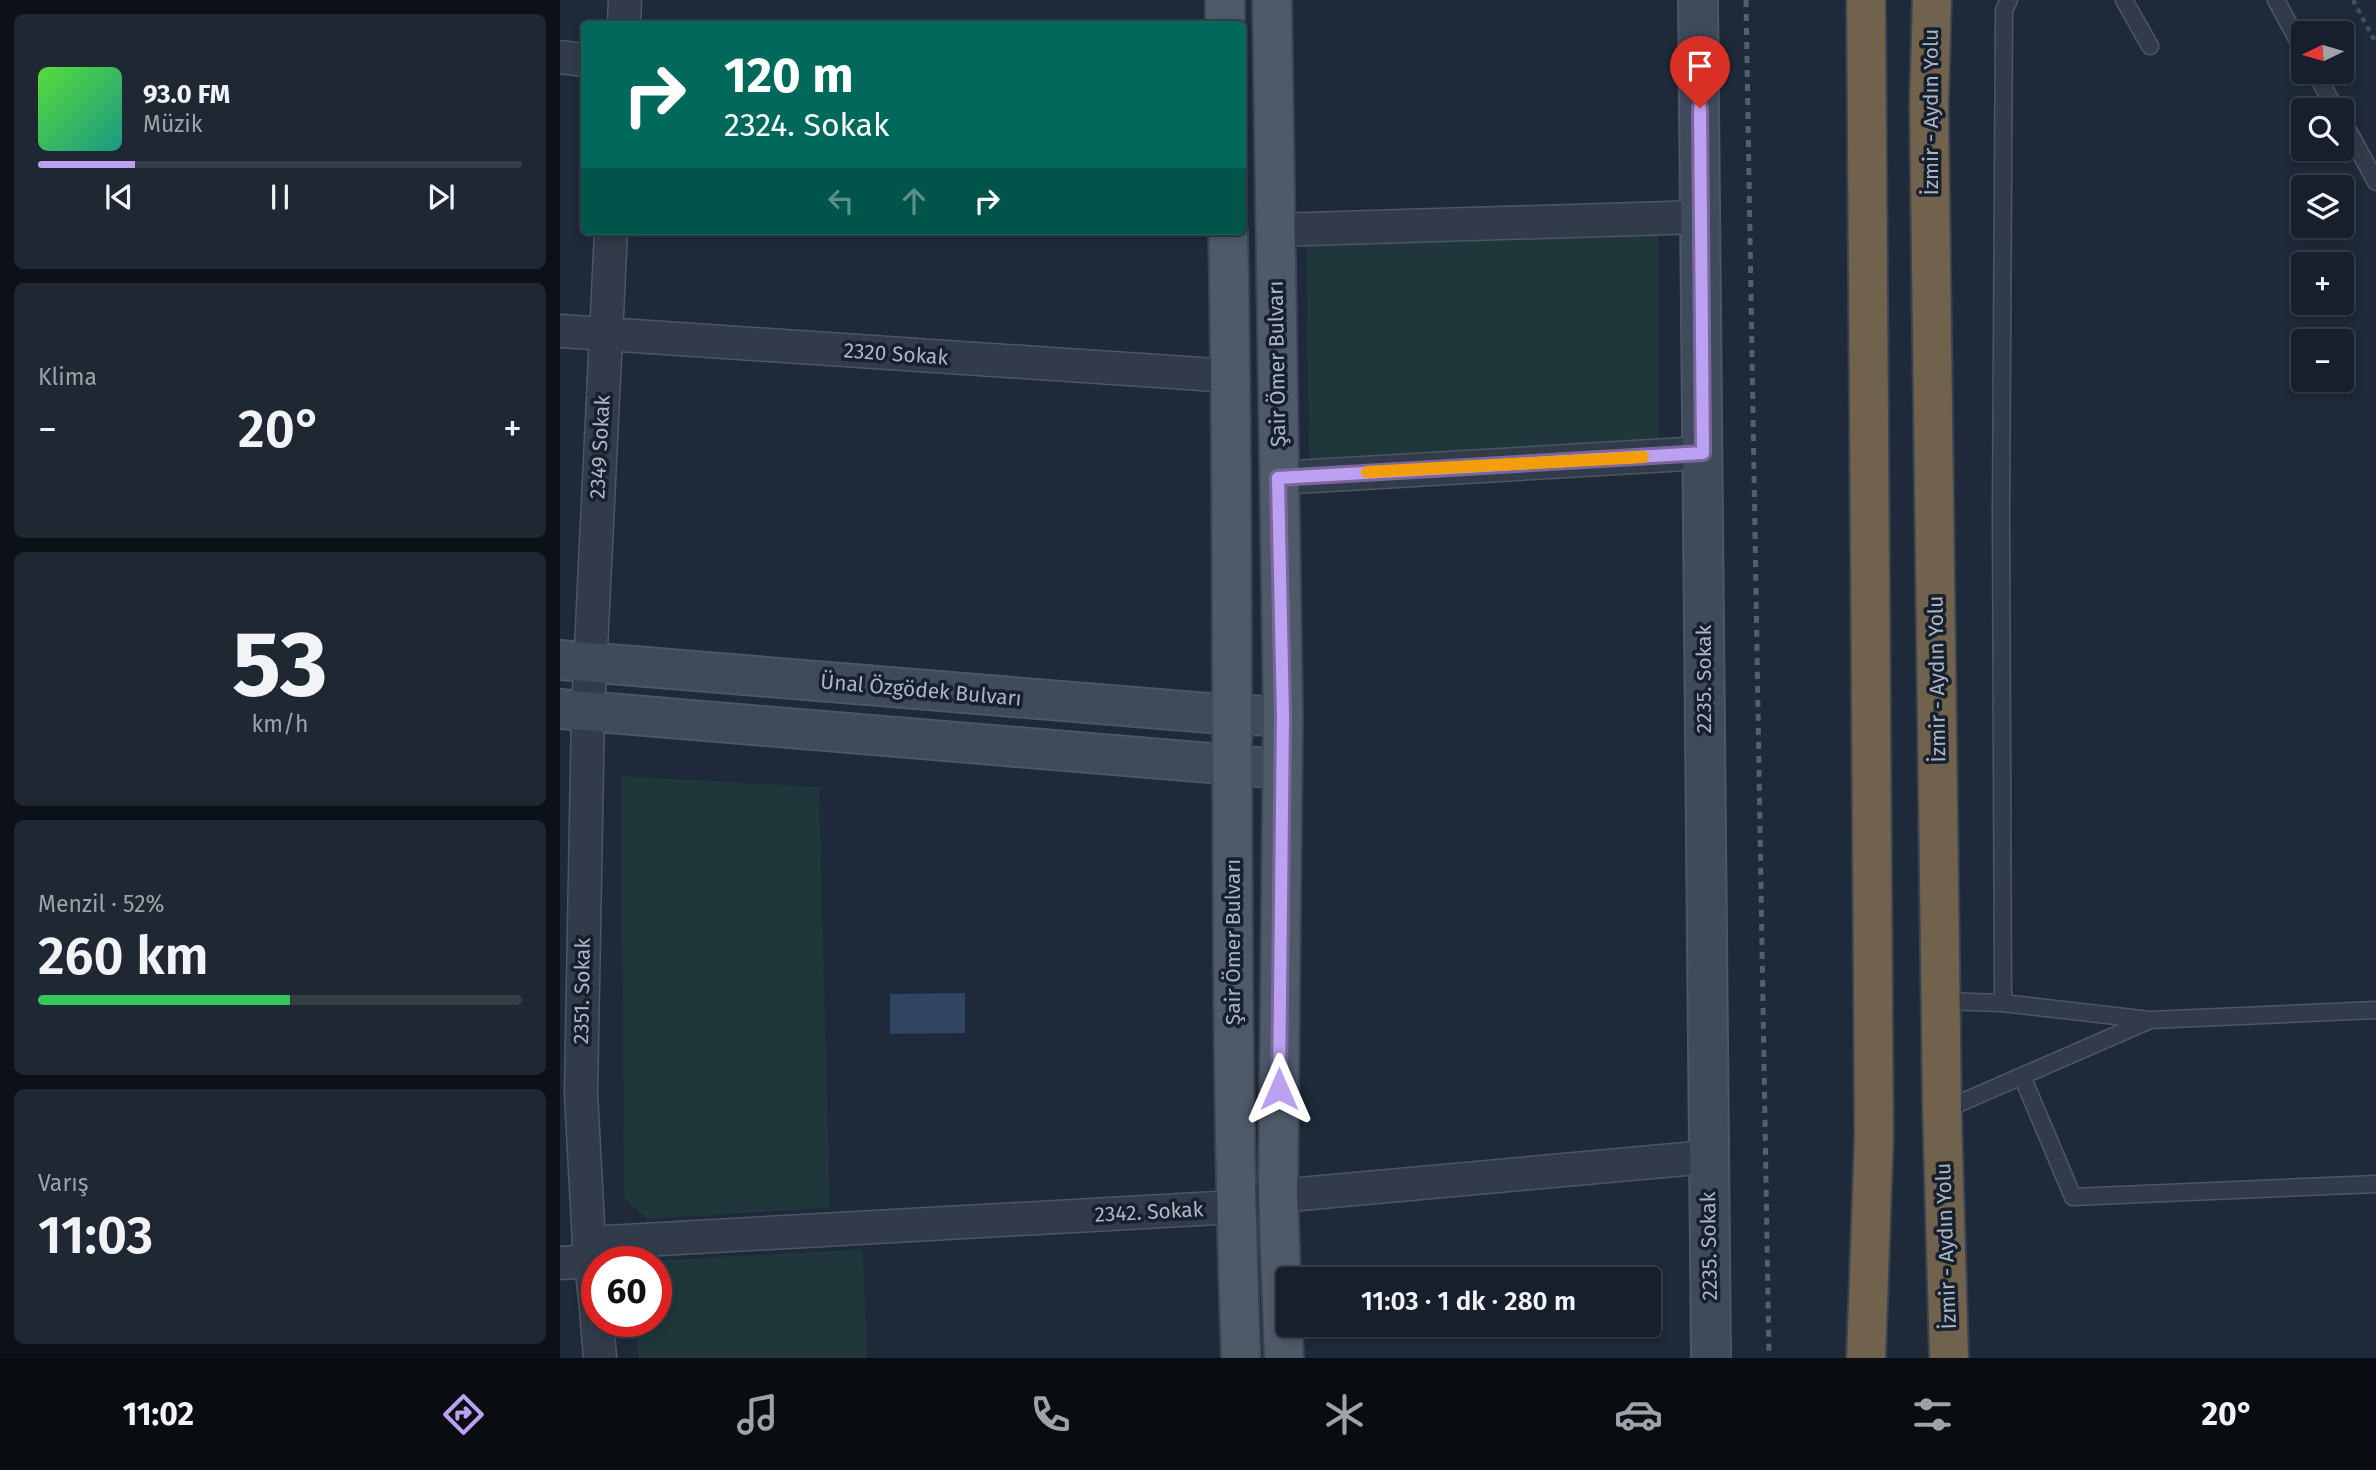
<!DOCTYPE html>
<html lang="tr">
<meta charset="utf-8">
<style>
:root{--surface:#161f2b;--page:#1f2733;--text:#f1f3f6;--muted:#9ea2a9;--line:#353d47;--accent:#bca0f2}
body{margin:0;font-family:"Fira Sans",sans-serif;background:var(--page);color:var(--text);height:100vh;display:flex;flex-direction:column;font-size:26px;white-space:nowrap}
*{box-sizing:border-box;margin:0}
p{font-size:23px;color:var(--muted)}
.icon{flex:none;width:38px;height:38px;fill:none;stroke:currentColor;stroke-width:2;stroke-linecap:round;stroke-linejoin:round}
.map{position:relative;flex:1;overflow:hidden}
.drawer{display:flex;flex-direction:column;gap:14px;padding:14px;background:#0c1118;width:560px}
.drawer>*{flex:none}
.top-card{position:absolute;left:21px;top:21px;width:665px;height:214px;border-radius:7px;box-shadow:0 4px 10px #0003,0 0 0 2px var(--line);background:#00695c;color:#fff;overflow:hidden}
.needle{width:46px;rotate:265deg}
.fabs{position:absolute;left:1731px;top:21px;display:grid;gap:14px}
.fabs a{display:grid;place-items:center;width:63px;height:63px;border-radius:7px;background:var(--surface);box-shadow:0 4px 10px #0003,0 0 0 2px var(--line);font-size:35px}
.speed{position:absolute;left:21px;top:1246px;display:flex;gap:14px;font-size:35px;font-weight:700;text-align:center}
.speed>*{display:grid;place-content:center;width:91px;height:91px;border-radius:50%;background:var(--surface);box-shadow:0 4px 10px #0003,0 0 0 2px var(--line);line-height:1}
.speed .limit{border:10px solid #d22;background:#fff;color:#111}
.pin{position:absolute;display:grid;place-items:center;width:60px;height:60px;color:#fff;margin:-72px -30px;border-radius:50% 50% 50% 0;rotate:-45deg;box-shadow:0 0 7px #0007}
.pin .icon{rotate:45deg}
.me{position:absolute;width:77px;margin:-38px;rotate:0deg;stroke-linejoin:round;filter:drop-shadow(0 0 5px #0008)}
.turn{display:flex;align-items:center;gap:24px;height:147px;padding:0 28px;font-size:32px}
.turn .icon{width:91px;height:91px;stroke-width:2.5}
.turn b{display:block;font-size:49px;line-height:60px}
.lanes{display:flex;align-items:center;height:66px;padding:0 28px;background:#0003;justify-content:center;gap:35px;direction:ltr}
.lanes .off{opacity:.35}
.big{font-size:52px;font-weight:600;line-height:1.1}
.drawer .card{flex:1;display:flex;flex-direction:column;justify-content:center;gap:10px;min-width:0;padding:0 24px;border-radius:10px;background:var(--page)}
.drawer .dial{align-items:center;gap:0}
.dial b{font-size:91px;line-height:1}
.song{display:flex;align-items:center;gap:21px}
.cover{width:84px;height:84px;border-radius:10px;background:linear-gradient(135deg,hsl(110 70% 55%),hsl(170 70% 35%))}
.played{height:7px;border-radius:4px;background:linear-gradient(90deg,var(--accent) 20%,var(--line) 20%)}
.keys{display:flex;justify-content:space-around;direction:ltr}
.heat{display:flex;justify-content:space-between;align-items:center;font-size:38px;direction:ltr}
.charge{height:10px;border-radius:5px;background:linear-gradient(90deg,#34c759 52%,var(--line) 0)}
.trip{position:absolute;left:716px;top:1267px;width:385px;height:70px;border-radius:7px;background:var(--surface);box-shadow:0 4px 10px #0003,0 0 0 2px var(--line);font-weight:600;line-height:70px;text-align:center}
.menu{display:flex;height:112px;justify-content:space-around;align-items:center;background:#090c11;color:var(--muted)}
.menu .icon{width:49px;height:49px}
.menu .current{color:var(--accent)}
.menu b{font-size:32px;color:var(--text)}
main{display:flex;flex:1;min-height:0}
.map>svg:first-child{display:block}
.green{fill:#1f373a}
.water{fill:#2f4562}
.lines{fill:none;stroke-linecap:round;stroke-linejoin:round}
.lane-casing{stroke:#4c5664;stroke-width:19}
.street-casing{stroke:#4c5664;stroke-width:35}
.secondary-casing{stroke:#4c5664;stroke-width:42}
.primary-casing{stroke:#3b4452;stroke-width:42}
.highway-casing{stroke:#394350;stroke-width:42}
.path{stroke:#3d5457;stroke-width:4.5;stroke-dasharray:5 5;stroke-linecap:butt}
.lane{stroke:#313b49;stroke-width:16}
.street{stroke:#313b49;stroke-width:32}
.secondary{stroke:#3f4a5c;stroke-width:38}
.primary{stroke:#4f5a69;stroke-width:38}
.highway{stroke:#70624d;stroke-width:38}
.rail{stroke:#525f71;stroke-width:5;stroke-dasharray:7 7;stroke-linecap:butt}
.route-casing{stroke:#7a689d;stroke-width:18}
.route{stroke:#bca0f2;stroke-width:12}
.slow{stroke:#f59e0b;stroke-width:12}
.labels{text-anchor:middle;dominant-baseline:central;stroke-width:7;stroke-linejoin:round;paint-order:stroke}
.street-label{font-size:21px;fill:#abb6c6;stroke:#17202d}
</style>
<main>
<section class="drawer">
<div class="card">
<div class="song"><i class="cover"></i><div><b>93.0 FM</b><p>Müzik</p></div></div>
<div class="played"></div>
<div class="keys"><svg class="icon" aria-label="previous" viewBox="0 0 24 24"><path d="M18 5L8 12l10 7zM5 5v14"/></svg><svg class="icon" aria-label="pause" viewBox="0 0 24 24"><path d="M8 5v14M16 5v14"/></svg><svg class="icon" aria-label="next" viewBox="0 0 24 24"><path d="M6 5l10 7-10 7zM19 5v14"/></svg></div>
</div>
<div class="card"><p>Klima</p>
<div class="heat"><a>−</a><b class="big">20°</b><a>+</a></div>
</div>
<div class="card dial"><b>53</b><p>km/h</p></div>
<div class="card"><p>Menzil · 52%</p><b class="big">260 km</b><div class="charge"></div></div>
<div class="card"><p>Varış</p><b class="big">11:03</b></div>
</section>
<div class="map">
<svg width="1816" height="1358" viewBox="0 0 1816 1358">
<rect width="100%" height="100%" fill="#1e2939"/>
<g class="green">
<path d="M1098,230V448L749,461L746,237Z"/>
<path d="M61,776L259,787L270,1208L87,1219L64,1198Z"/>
<path d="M303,1249L307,1358H78L75,1321H96V1262H74Z"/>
</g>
<path class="water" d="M405,993V1033L330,1034V994Z"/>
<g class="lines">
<g class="lane-casing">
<g id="lane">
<path d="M1564,0L1590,46"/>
<path d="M1716,0L1743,50"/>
<path d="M1755,72L1776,110"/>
<path d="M1782,119L1816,182"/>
<path d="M1381,1001L1443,1003L1590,1020L1816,1010"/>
<path d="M1443,1003L1441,514L1444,10L1449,0"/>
<path d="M1462,1076L1513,1197L1816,1184"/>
<path d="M1384,1110L1588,1021"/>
</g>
</g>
<g class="street-casing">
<g id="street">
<path d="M64,24L65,0"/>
<path d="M0,57L24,60"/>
<path d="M715,230L1142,217"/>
<path d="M0,331L671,376"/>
<path d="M718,478L1143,453"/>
<path d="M29,1243L675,1207L718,1196L1147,1157"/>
<path d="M0,1263L31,1261"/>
<path d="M37,1318L29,1243L21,1094L28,711L51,231"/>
<path d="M37,1321L40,1358"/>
</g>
</g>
<g class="secondary-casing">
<g id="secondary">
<path d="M1138,0C1146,453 1143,905 1151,1358"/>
<path d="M0,660L673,715L723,716"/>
<path d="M0,709L722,769"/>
</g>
</g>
<g class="primary-casing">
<g id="primary">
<path d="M665,0V24"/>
<path d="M712,0L723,716L718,1196L724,1358"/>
<path d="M668,231C676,607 667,983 681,1358"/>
</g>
</g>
<g class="highway-casing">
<g id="highway">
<path d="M1306,0L1314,1135L1306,1358"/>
<path d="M1372,0L1369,104L1382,1111L1389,1358"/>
</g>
</g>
<path class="path" d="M1793,0L1816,43"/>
<use href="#lane" class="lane"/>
<use href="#street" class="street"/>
<use href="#secondary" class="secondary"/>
<use href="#primary" class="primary"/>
<use href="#highway" class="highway"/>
<path class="rail" d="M1186,0L1209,1358"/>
</g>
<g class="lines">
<g class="route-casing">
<path id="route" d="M719,1089L723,716L718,478L1143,453L1140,108"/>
</g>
<use href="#route" class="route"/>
<path class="slow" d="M807,472L1083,457"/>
</g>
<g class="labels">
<g class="street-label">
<text transform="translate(1371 112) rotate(-90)">İzmir - Aydın Yolu</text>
<text transform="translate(336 354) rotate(4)">2320 Sokak</text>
<text transform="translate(717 364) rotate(-91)">Şair Ömer Bulvarı</text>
<text transform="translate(40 447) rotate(-87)">2349 Sokak</text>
<text transform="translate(1144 679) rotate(-90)">2235. Sokak</text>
<text transform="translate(1377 679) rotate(-91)">İzmir - Aydın Yolu</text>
<text transform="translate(361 690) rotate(5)">Ünal Özgödek Bulvarı</text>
<text transform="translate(673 942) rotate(-90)">Şair Ömer Bulvarı</text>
<text transform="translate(22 991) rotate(-89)">2351. Sokak</text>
<text transform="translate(589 1212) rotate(-3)">2342. Sokak</text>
<text transform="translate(1149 1246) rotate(-91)">2235. Sokak</text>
<text transform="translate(1386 1246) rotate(-92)">İzmir - Aydın Yolu</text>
</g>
</g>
</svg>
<div class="fabs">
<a><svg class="needle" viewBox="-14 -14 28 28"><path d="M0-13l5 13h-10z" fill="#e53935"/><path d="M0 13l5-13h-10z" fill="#9ea2a9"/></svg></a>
<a><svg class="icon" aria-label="search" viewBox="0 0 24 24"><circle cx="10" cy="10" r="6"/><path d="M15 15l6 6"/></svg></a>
<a><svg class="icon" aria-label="layers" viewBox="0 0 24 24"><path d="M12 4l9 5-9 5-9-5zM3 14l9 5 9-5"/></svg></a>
<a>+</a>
<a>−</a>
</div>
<div class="speed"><div class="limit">60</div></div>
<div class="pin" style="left:1140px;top:108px;background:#d93025"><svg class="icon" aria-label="arrive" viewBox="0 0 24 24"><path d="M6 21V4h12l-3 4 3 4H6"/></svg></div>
<svg class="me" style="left:719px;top:1089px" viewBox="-20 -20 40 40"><path d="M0-17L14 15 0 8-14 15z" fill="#bca0f2" stroke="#fff" stroke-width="4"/></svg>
<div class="trip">11:03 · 1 dk · 280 m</div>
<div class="top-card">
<div class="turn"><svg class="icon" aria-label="right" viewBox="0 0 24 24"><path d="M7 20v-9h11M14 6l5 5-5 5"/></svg><div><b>120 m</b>2324. Sokak</div></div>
<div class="lanes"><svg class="icon off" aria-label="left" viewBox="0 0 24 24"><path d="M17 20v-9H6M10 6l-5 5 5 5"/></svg><svg class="icon off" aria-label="ahead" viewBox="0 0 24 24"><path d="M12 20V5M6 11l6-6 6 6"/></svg><svg class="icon" aria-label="right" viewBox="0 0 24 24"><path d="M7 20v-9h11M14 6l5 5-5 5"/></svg></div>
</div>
</div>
</main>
<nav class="menu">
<b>11:02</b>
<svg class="icon current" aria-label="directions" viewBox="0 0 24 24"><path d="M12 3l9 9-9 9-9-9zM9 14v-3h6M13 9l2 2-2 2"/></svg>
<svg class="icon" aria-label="music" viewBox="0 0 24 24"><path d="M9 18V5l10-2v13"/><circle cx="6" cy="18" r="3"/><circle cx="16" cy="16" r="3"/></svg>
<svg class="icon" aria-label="phone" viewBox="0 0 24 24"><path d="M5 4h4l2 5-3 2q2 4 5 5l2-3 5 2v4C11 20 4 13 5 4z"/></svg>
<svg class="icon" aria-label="climate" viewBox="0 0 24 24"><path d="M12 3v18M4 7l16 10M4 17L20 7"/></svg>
<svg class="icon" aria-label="car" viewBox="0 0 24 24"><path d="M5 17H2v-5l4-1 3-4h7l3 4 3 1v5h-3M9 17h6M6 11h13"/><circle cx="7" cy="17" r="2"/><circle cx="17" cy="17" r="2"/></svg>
<svg class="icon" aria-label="filters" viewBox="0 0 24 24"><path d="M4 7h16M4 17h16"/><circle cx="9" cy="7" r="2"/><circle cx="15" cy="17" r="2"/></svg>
<b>20°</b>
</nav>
